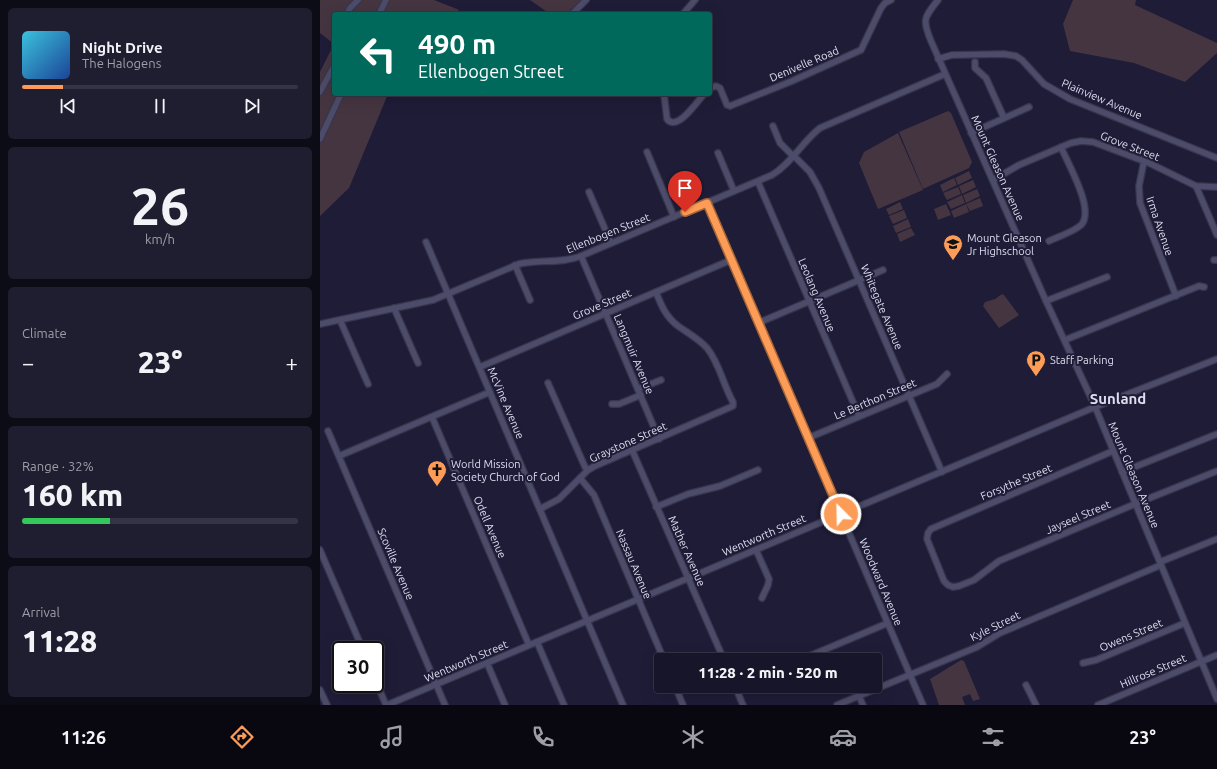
<!DOCTYPE html>
<meta charset="utf-8">
<style>
:root{--surface:#161529;--page:#1f1e31;--text:#f1f3f6;--muted:#9e9fa8;--line:#353446;--accent:#fd9c56}
body{margin:0;font-family:Ubuntu,sans-serif;background:var(--page);color:var(--text);height:100vh;display:flex;flex-direction:column;font-size:15px;white-space:nowrap}
*{box-sizing:border-box;margin:0}
p{font-size:13px;color:var(--muted)}
.icon{flex:none;width:22px;height:22px;fill:none;stroke:currentColor;stroke-width:2;stroke-linecap:round;stroke-linejoin:round}
.map{position:relative;flex:1;overflow:hidden}
.drawer{display:flex;flex-direction:column;gap:8px;padding:8px;background:#0c0c17;width:320px}
.drawer>*{flex:none}
.guide{position:absolute;left:12px;top:12px;width:380px;height:84px;border-radius:4px;box-shadow:0 4px 16px #0002,0 0 0 1px var(--line);background:#00695c;color:#fff;overflow:hidden}
.speed{position:absolute;left:12px;top:641px;display:flex;gap:8px;font-size:20px;font-weight:700;text-align:center}
.speed>*{display:grid;place-content:center;width:52px;height:52px;border-radius:50%;background:var(--surface);box-shadow:0 4px 16px #0002,0 0 0 1px var(--line);line-height:1}
.speed .limit{border:2px solid #111;border-radius:6px;background:#fff;color:#111}
.pin{position:absolute;display:grid;place-items:center;width:34px;height:34px;color:#fff;margin:-41px -17px;border-radius:50% 50% 50% 0;rotate:-45deg;box-shadow:0 0 4px #0007}
.pin .icon{rotate:45deg}
.me{position:absolute;width:44px;margin:-22px;rotate:337deg;stroke-linejoin:round;filter:drop-shadow(0 0 3px #0008)}
.turn{display:flex;align-items:center;gap:14px;height:84px;padding:0 20px;font-size:18px}
.turn .icon{width:52px;height:52px;stroke-width:2.5}
.turn b{display:block;font-size:28px;line-height:34px}
.big{font-size:30px;font-weight:800;line-height:1.1}
.drawer .tile{flex:1;display:flex;flex-direction:column;justify-content:center;gap:6px;min-width:0;padding:0 14px;border-radius:6px;background:var(--page)}
.drawer .dial{align-items:center;gap:0}
.dial b{font-size:52px;line-height:1}
.song{display:flex;align-items:center;gap:12px}
.cover{width:48px;height:48px;border-radius:6px;background:linear-gradient(135deg,hsl(190 70% 55%),hsl(220 70% 35%))}
.played{height:4px;border-radius:2px;background:linear-gradient(90deg,var(--accent) 15%,var(--line) 15%)}
.keys{display:flex;justify-content:space-around;direction:ltr}
.heat{display:flex;justify-content:space-between;align-items:center;font-size:22px;direction:ltr}
.charge{height:6px;border-radius:3px;background:linear-gradient(90deg,#34c759 32%,var(--line) 0)}
.trip{position:absolute;left:334px;top:653px;width:228px;height:40px;border-radius:4px;background:var(--surface);box-shadow:0 4px 16px #0002,0 0 0 1px var(--line);font-weight:800;line-height:40px;text-align:center}
.menu{display:flex;height:64px;justify-content:space-around;align-items:center;background:#090810;color:var(--muted)}
.menu .icon{width:28px;height:28px}
.menu .on{color:var(--accent)}
.menu b{font-size:18px;color:var(--text)}
main{display:flex;flex:1;min-height:0}
.map>svg:first-child{display:block}
.green{fill:#453541}
.lines{fill:none;stroke-linecap:round;stroke-linejoin:round}
.minor-casing{stroke:#38364c;stroke-width:8}
.minor{stroke:#4c4c6a;stroke-width:5.5}
.route-casing{stroke:#a46538;stroke-width:10}
.route{stroke:#fd9c56;stroke-width:7}
.labels{text-anchor:middle;dominant-baseline:central;stroke-width:4;stroke-linejoin:round;paint-order:stroke}
.street-label{font-size:11px;fill:#dedef1;stroke:#1e1c37}
.poi-label{font-size:11px;fill:#dedef1;stroke:#1e1c37;text-anchor:start}
.district-label{font-size:15px;font-weight:bold;fill:#dedef1;stroke:#1e1c37}
</style>
<main>
<section class="drawer">
<div class="tile">
<div class="song"><i class="cover"></i><div><b>Night Drive</b><p>The Halogens</p></div></div>
<div class="played"></div>
<div class="keys"><svg class="icon" aria-label="previous" viewBox="0 0 24 24"><path d="M18 5L8 12l10 7zM5 5v14"/></svg><svg class="icon" aria-label="pause" viewBox="0 0 24 24"><path d="M8 5v14M16 5v14"/></svg><svg class="icon" aria-label="next" viewBox="0 0 24 24"><path d="M6 5l10 7-10 7zM19 5v14"/></svg></div>
</div>
<div class="tile dial"><b>26</b><p>km/h</p></div>
<div class="tile"><p>Climate</p>
<div class="heat"><a>−</a><b class="big">23°</b><a>+</a></div>
</div>
<div class="tile"><p>Range · 32%</p><b class="big">160 km</b><div class="charge"></div></div>
<div class="tile"><p>Arrival</p><b class="big">11:28</b></div>
</section>
<div class="map">
<svg width="897" height="705" viewBox="0 0 897 705">
<rect width="100%" height="100%" fill="#1e1c37"/>
<g class="green">
<path d="M0,0H114L137,9L143,14H14V94H68L29,188L0,216V72L14,44L0,33Z"/>
<path d="M210,0H268L255,10L252,8L247,14H230Z"/>
<path d="M753,0H816L815,5L897,43V53L865,82L814,63L750,51L743,24Z"/>
<path d="M628,111L631,113L652,162L649,168L603,189L579,132Z"/>
<path d="M578,133L603,190L558,209L539,163L544,152Z"/>
<path d="M649,171L652,178L638,185L635,178Z"/>
<path d="M634,178L637,185L623,192L620,185Z"/>
<path d="M653,180L656,187L642,194L639,186Z"/>
<path d="M638,187L641,194L627,200L623,193Z"/>
<path d="M657,189L660,196L646,203L643,195Z"/>
<path d="M642,195L645,203L631,209L627,202Z"/>
<path d="M660,198L663,206L650,211L646,204Z"/>
<path d="M580,202L583,209L569,215L566,209Z"/>
<path d="M626,204L631,215L618,220L614,209Z"/>
<path d="M646,204L649,212L634,218L631,211Z"/>
<path d="M584,210L587,218L573,224L569,216Z"/>
<path d="M588,219L591,227L576,233L573,226Z"/>
<path d="M591,228L595,235L580,242L577,234Z"/>
<path d="M682,294L684,295L699,315L679,328L663,306L665,302L675,299Z"/>
<path d="M641,660L644,661L660,699L653,701L650,694L642,697L645,705H619L610,679Z"/>
</g>
<g class="lines">
<g class="minor-casing">
<g id="minor">
<path d="M618,0C604,18 602,19 611,41L726,301L773,402L897,699"/>
<path d="M27,14L30,8L38,0"/>
<path d="M59,14L66,0"/>
<path d="M252,14L266,0"/>
<path d="M363,14L375,0"/>
<path d="M618,59L632,55L684,54L696,56L702,60L724,84L750,99L897,158"/>
<path d="M655,62V68L666,78L684,118"/>
<path d="M390,88L396,86L400,88L407,105L410,106L472,81L541,50L561,8L565,3L571,0"/>
<path d="M0,92L14,66"/>
<path d="M344,94L347,119C357,132 377,102 384,94"/>
<path d="M453,126L460,143L474,157"/>
<path d="M651,133L709,107"/>
<path d="M0,139L21,94"/>
<path d="M327,152L354,217"/>
<path d="M398,153L414,191"/>
<path d="M474,156L490,172L499,188L622,472"/>
<path d="M824,161L819,186L820,203L856,296"/>
<path d="M673,180L699,165L751,143L761,141L773,142L829,163L876,186L897,187"/>
<path d="M438,182L539,416"/>
<path d="M876,186L897,235"/>
<path d="M269,192L291,243"/>
<path d="M387,203L603,705"/>
<path d="M729,241C737,237 756,231 762,224C774,208 748,164 741,147"/>
<path d="M106,242L303,705"/>
<path d="M261,256L339,439"/>
<path d="M894,260H897"/>
<path d="M195,265L210,300"/>
<path d="M726,301L787,277"/>
<path d="M74,308L98,363"/>
<path d="M20,320L48,384"/>
<path d="M438,323L563,270"/>
<path d="M0,324L113,300L199,264C219,259 241,264 261,256L452,175C472,163 482,142 500,128L625,74"/>
<path d="M745,340L879,286L884,287"/>
<path d="M160,367L411,260"/>
<path d="M228,383L265,467L268,470"/>
<path d="M318,389L341,380"/>
<path d="M292,404H299L321,395"/>
<path d="M112,417L209,645"/>
<path d="M8,431L125,705"/>
<path d="M488,438L617,384L627,374"/>
<path d="M312,450L404,660"/>
<path d="M793,451L611,529L608,533L607,539L624,581L628,585L633,587L639,586L654,580L679,561L815,504L897,471"/>
<path d="M19,456L170,392"/>
<path d="M802,472L897,434"/>
<path d="M260,478L274,495L344,660"/>
<path d="M336,507L368,494L400,486L438,470"/>
<path d="M220,509L239,499L268,470L275,466L413,406V402C403,385 400,364 387,348C379,339 368,333 358,326C346,317 341,305 336,292"/>
<path d="M0,550L43,650"/>
<path d="M436,550L449,579L448,585L442,598"/>
<path d="M840,562L897,539"/>
<path d="M217,642L244,705"/>
<path d="M480,660L568,623"/>
<path d="M167,663L185,705"/>
<path d="M763,663L776,660L865,623"/>
<path d="M55,679L66,705"/>
<path d="M706,685L716,705"/>
<path d="M355,686L363,705"/>
<path d="M415,686L423,705"/>
<path d="M0,690L7,705"/>
<path d="M539,696L543,705"/>
<path d="M67,705L775,407L897,359"/>
<path d="M517,705L657,647L680,633L841,565"/>
<path d="M778,705L897,655"/>
</g>
</g>
<use href="#minor" class="minor"/>
</g>
<g class="lines">
<g class="route-casing">
<path id="route" d="M365,212L387,203L521,514"/>
</g>
<use href="#route" class="route"/>
</g>
<defs>
<g id="school-pin" transform="scale(1)"><path d="M0 17L-7.5 6A9.5 9.5 0 1 1 7.5 6Z" fill="#fd9c56" stroke="#1e1c37"/><path d="M0-5L7-2L0 1L-7-2ZM-4 1L0 2.5L4 1V4Q0 6-4 4Z" fill="#111"/></g>
<g id="parking-pin" transform="scale(1)"><path d="M0 17L-7.5 6A9.5 9.5 0 1 1 7.5 6Z" fill="#fd9c56" stroke="#1e1c37"/><path d="M-3.5-5.5H1a3.5 3.5 0 0 1 0 7H-1V5.5H-3.5ZM-1-3.4V-.6H.8a1.4 1.4 0 0 0 0-2.8Z" fill="#111"/></g>
<g id="church-pin" transform="scale(1)"><path d="M0 17L-7.5 6A9.5 9.5 0 1 1 7.5 6Z" fill="#fd9c56" stroke="#1e1c37"/><path d="M-1.2-6h2.4v3.5h3.3v2.4h-3.3V6h-2.4V-.1h-3.3v-2.4h3.3Z" fill="#111"/></g>
</defs>
<g fill-rule="evenodd">
<use href="#school-pin" x="633" y="244"/>
<use href="#parking-pin" x="716" y="360"/>
<use href="#church-pin" x="117" y="470"/>
</g>
<g class="labels">
<g class="street-label">
<text transform="translate(484 64) rotate(-23)">Denivelle Road</text>
<text transform="translate(782 99) rotate(23)">Plainview Avenue</text>
<text transform="translate(810 146) rotate(21)">Grove Street</text>
<text transform="translate(678 168) rotate(66)">Mount Gleason Avenue</text>
<text transform="translate(840 226) rotate(71)">Irma Avenue</text>
<text transform="translate(288 233) rotate(-22)">Ellenbogen Street</text>
<text transform="translate(497 295) rotate(67)">Leolang Avenue</text>
<text transform="translate(282 304) rotate(-23)">Grove Street</text>
<text transform="translate(562 307) rotate(67)">Whitegate Avenue</text>
<text transform="translate(314 354) rotate(67)">Langmuir Avenue</text>
<text transform="translate(555 399) rotate(-23)">Le Berthon Street</text>
<text transform="translate(186 403) rotate(67)">McVine Avenue</text>
<text transform="translate(308 442) rotate(-24)">Graystone Street</text>
<text transform="translate(814 475) rotate(67)">Mount Gleason Avenue</text>
<text transform="translate(696 482) rotate(-23)">Forsythe Street</text>
<text transform="translate(758 517) rotate(-23)">Jayseel Street</text>
<text transform="translate(170 527) rotate(67)">Odell Avenue</text>
<text transform="translate(444 535) rotate(-23)">Wentworth Street</text>
<text transform="translate(367 551) rotate(66)">Mather Avenue</text>
<text transform="translate(76 564) rotate(67)">Scoville Avenue</text>
<text transform="translate(314 564) rotate(67)">Nassau Avenue</text>
<text transform="translate(561 582) rotate(67)">Woodward Avenue</text>
<text transform="translate(675 626) rotate(-26)">Kyle Street</text>
<text transform="translate(811 635) rotate(-23)">Owens Street</text>
<text transform="translate(146 661) rotate(-23)">Wentworth Street</text>
<text transform="translate(833 671) rotate(-23)">Hillrose Street</text>
</g>
<g class="poi-label">
<text x="647" y="238">Mount Gleason<tspan x="647" dy="13">Jr Highschool</tspan></text>
<text x="730" y="360">Staff Parking</text>
<text x="131" y="464">World Mission<tspan x="131" dy="13">Society Church of God</tspan></text>
</g>
<g class="district-label">
<text x="798" y="398">Sunland</text>
</g>
</g>
</svg>
<div class="speed"><div class="limit">30</div></div>
<div class="pin" style="left:365px;top:212px;background:#d93025"><svg class="icon" aria-label="arrive" viewBox="0 0 24 24"><path d="M6 21V4h12l-3 4 3 4H6"/></svg></div>
<svg class="me" style="left:521px;top:514px" viewBox="-20 -20 40 40"><circle r="17" fill="#fd9c56" stroke="#fff" stroke-width="3"/><path d="M0-11L8 9 0 5-8 9z" fill="#fff"/></svg>
<div class="trip">11:28 · 2 min · 520 m</div>
<div class="guide">
<div class="turn"><svg class="icon" aria-label="left" viewBox="0 0 24 24"><path d="M17 20v-9H6M10 6l-5 5 5 5"/></svg><div><b>490 m</b>Ellenbogen Street</div></div>
</div>
</div>
</main>
<nav class="menu">
<b>11:26</b>
<svg class="icon on" aria-label="directions" viewBox="0 0 24 24"><path d="M12 3l9 9-9 9-9-9zM9 14v-3h6M13 9l2 2-2 2"/></svg>
<svg class="icon" aria-label="music" viewBox="0 0 24 24"><path d="M9 18V5l10-2v13"/><circle cx="6" cy="18" r="3"/><circle cx="16" cy="16" r="3"/></svg>
<svg class="icon" aria-label="phone" viewBox="0 0 24 24"><path d="M5 4h4l2 5-3 2q2 4 5 5l2-3 5 2v4C11 20 4 13 5 4z"/></svg>
<svg class="icon" aria-label="climate" viewBox="0 0 24 24"><path d="M12 3v18M4 7l16 10M4 17L20 7"/></svg>
<svg class="icon" aria-label="car" viewBox="0 0 24 24"><path d="M5 17H2v-5l4-1 3-4h7l3 4 3 1v5h-3M9 17h6M6 11h13"/><circle cx="7" cy="17" r="2"/><circle cx="17" cy="17" r="2"/></svg>
<svg class="icon" aria-label="filters" viewBox="0 0 24 24"><path d="M4 7h16M4 17h16"/><circle cx="9" cy="7" r="2"/><circle cx="15" cy="17" r="2"/></svg>
<b>23°</b>
</nav>
